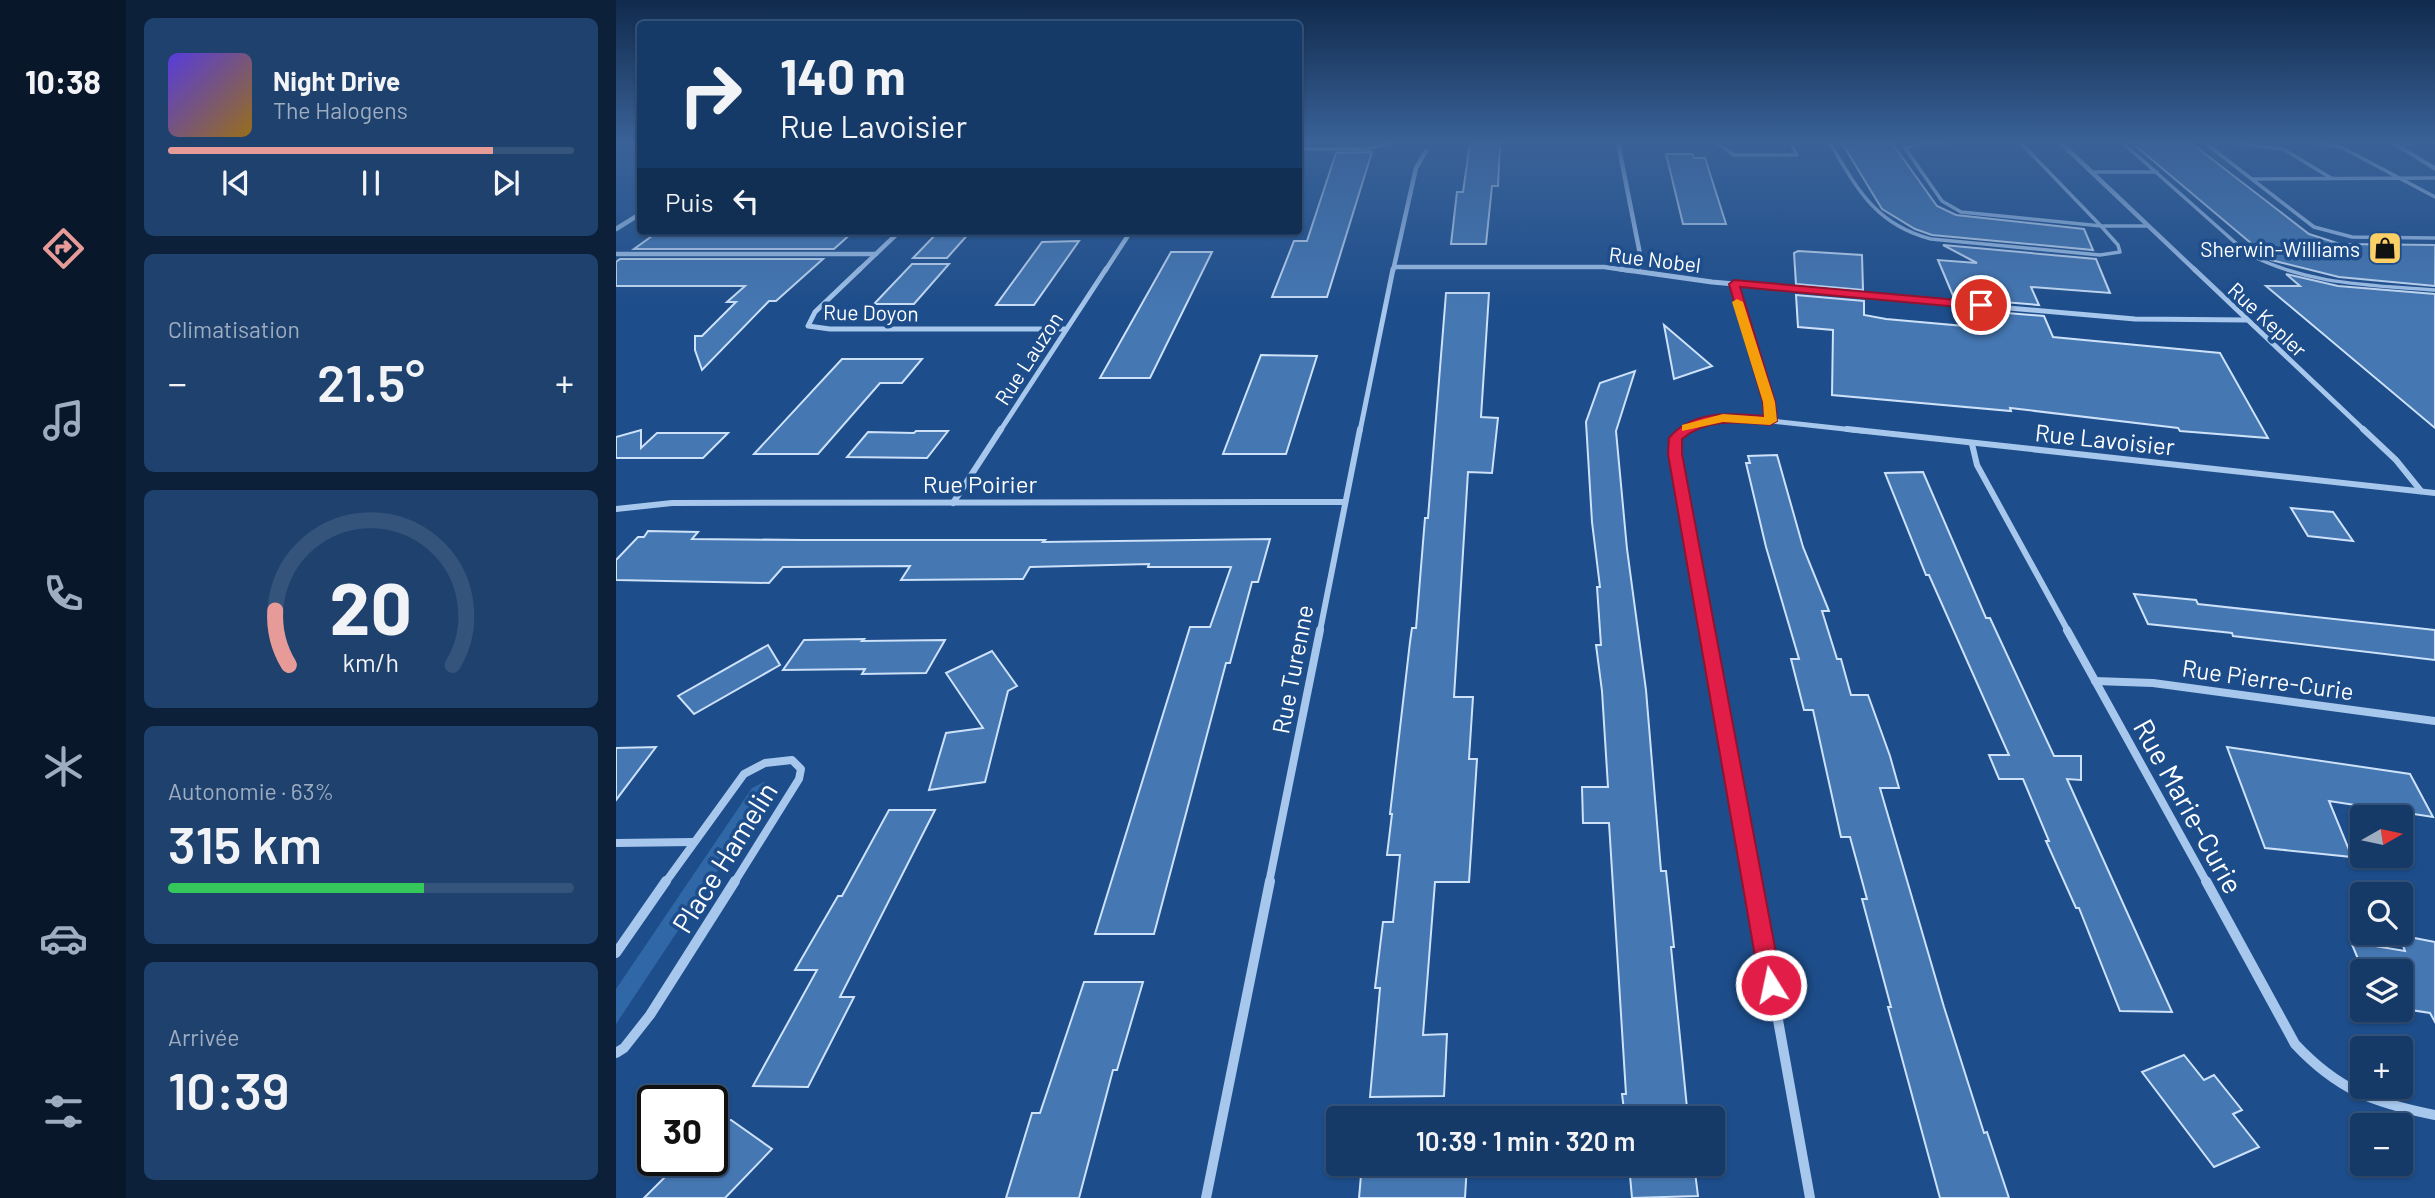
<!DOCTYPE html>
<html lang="fr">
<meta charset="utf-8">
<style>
:root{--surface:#163a68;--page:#1f416e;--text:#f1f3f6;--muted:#9eadc0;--line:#35547c;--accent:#e69b98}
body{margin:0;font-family:Barlow,sans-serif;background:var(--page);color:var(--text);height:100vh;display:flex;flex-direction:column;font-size:26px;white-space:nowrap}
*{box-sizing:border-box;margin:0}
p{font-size:23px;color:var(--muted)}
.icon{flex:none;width:38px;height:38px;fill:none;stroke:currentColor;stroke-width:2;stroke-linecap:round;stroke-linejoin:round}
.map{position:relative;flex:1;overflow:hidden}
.side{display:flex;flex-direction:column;gap:18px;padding:18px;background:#0c2039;width:490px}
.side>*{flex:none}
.guide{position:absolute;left:21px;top:21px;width:665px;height:214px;border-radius:7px;box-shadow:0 2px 5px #0004,0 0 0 2px var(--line);background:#163a68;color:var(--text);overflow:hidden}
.needle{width:46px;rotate:81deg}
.controls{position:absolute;left:1734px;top:805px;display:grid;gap:14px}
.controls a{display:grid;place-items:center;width:63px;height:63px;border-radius:7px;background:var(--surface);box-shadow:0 2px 5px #0004,0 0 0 2px var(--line);font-size:35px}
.speed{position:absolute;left:21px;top:1085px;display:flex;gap:14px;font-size:35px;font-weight:700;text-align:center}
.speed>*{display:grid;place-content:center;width:91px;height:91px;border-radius:50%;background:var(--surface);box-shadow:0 2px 5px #0004,0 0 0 2px var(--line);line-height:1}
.speed .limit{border:4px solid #111;border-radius:10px;background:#fff;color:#111}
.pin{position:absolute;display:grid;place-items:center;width:60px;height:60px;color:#fff;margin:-30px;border:4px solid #fff;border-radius:50%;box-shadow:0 2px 7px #0007}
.me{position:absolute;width:77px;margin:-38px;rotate:350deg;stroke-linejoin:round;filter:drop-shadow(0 0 5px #0008)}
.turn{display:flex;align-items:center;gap:24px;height:147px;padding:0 28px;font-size:32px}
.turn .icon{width:91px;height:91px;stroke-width:2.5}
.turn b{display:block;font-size:49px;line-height:60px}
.then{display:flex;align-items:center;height:66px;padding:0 28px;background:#0003;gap:14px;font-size:26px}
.big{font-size:52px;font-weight:600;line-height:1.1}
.side .tile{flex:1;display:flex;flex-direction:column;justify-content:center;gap:10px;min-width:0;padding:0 24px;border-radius:10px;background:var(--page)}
.side .dial{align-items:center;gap:0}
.dial svg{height:182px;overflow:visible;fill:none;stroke:var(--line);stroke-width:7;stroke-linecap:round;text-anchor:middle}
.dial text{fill:var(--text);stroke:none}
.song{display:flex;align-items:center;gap:21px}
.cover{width:84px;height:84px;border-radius:10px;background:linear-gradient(135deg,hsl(250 70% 55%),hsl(40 70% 35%))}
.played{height:7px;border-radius:4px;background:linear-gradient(90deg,var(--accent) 80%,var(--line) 80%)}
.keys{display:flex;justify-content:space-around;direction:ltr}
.heat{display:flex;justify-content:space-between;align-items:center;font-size:38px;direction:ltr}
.charge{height:10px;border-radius:5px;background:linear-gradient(90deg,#34c759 63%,var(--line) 0)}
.trip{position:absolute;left:710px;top:1106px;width:399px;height:70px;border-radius:7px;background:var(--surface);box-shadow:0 2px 5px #0004,0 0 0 2px var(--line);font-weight:600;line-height:70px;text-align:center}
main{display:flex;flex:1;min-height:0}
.dock{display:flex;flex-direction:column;width:126px;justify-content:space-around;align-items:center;background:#09172a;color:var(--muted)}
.dock .icon{width:49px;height:49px}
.dock .active{color:var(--accent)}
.dock b{font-size:32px;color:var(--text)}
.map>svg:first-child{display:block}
.green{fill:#3067a7}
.building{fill:#4577b2;stroke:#cde1f9;stroke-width:2}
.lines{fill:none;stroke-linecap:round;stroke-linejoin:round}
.service{stroke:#a7c7ec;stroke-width:3.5}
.minor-far4{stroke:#a7c7ec;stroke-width:4.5}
.minor-far3{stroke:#a7c7ec;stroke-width:5}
.minor-far2{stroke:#a7c7ec;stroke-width:6}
.minor-far1{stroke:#a7c7ec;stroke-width:8}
.minor{stroke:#a7c7ec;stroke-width:10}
.tertiary{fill:#a7c7ec;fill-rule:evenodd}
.route{fill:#e11d48;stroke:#92132f;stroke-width:2}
.slow{fill:#f59e0b}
.labels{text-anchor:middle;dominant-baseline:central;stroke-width:7;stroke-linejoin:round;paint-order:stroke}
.far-poi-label{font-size:21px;fill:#fff;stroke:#1d4d8a;text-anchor:end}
.far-street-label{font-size:21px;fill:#fff;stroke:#1d4d8a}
.street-label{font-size:24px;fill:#fff;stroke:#1d4d8a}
.near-street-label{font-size:28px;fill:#fff;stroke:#1d4d8a}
</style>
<main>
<nav class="dock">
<b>10:38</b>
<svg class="icon active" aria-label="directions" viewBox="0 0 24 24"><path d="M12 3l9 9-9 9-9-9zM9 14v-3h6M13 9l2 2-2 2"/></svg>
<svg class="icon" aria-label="music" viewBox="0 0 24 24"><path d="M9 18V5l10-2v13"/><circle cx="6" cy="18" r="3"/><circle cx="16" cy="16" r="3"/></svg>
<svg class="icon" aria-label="phone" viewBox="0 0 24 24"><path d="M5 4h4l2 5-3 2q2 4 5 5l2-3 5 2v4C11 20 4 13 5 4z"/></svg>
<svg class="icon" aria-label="climate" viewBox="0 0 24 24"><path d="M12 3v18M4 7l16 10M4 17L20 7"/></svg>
<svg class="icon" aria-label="car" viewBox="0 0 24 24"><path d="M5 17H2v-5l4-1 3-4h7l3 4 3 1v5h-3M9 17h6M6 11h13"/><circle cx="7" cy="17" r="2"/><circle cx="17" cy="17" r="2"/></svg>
<svg class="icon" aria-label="filters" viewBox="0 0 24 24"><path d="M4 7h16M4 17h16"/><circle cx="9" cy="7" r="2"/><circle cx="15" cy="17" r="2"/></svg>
</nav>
<section class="side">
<div class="tile">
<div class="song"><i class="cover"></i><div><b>Night Drive</b><p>The Halogens</p></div></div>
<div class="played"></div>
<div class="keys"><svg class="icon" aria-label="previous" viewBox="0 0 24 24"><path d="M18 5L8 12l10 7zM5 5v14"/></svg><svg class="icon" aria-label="pause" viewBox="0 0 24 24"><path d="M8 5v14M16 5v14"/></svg><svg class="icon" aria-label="next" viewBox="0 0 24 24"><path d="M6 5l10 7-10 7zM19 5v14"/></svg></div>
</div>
<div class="tile"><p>Climatisation</p>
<div class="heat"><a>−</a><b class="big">21.5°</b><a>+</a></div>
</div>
<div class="tile dial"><svg viewBox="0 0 100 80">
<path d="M14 69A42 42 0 1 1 86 69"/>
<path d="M14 69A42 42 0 0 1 8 45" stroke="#e69b98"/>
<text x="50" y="56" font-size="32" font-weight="700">20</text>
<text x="50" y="72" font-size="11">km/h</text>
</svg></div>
<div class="tile"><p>Autonomie · 63%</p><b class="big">315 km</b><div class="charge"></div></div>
<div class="tile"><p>Arrivée</p><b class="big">10:39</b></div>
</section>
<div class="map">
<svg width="1819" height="1198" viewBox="0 0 1819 1198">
<rect width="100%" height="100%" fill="#1d4d8a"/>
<path class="green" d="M148,782L155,786L154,792L0,1024V989L136,788Z"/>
<g class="building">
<path d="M854,143H884L882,186H876L870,244H835L841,192H847Z"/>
<path d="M1226,143H1276L1321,206L1340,215L1468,229L1477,250L1316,235L1299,229L1266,209Z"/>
<path d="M1516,143H1575L1693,234L1724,244L1819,245V286L1723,277L1655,260Z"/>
<path d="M756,152L711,297H656L678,241H691L720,153Z"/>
<path d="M1050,154H1076L1078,158H1089L1110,224H1067Z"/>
<path d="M43,231H238L218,249H18Z"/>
<path d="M323,231H355L331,258H297Z"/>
<path d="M463,241L418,305H380L426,242Z"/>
<path d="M1327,245L1480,259L1494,293L1415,287L1423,305L1338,298L1322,260L1361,263Z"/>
<path d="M1182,251L1246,255L1247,290L1180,284L1178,253Z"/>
<path d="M555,252H596L534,378H484Z"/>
<path d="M4,259H207L160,301H153L86,370L79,350V336H86L120,302H111L129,286H0V262Z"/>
<path d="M296,264H333L298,304H258Z"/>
<path d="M1670,274L1722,286L1819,294V428L1650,286H1684Z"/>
<path d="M830,293H873L865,417L882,418L876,473L852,472L838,697H857L853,759H861L853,882H819L807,1035L831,1034L828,1096L754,1097L764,988H759L767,922H777L784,855H771L776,814H774L794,642L796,628H800L809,518H812Z"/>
<path d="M1180,295L1248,301V315L1270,319L1349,326L1342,309L1428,316L1437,337L1604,353L1652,438L1564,431L1562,428L1394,408L1395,411L1216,395L1217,330L1182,327Z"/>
<path d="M1048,325L1096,366L1058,379Z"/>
<path d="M645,355L701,356L670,454H607Z"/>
<path d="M226,359H306L286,383H264L202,454H138Z"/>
<path d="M1019,371L1000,431L1011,549L1030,690L1045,871H1050L1058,947H1055L1072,1118H1009L1006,1094H1010L993,823H967L966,787H992L986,691L980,645H985L981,587H984L976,522L970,422L984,383Z"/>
<path d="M25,430V448L41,433H112L87,458H0V437Z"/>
<path d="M300,431H332L311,458L231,457L252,432L298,433Z"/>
<path d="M1161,455L1187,547L1213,611H1206L1221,659H1225L1235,695H1252L1274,756L1283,788H1264L1328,1007L1368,1133L1371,1132L1393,1198H1324L1272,1007H1275L1246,899H1251L1234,837H1225L1197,710H1188L1175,659H1183L1150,547L1130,463H1134L1132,456Z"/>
<path d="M1307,472L1370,618H1374L1438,756H1465V780L1451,779L1556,1012L1504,1011L1463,908H1460L1430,841H1433L1407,779H1383L1373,755H1393L1313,575H1310L1269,473Z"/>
<path d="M1675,508L1717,512L1737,541L1692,536Z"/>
<path d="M32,531L82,532L76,539L188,540H429L427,542L654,539L642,582H636L614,663H610L538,934H479L574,627H594L615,567H532L533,564L414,567L407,579L285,580L294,566L167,567L153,583L0,580V560L22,537H28Z"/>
<path d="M1518,594L1580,600L1582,604L1819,630V660L1617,636L1616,633L1532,624Z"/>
<path d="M248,639L246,641L329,640L310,673L246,674L249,669L167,670L188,640Z"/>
<path d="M152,645L164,665L78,714L62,696Z"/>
<path d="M376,651L401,686L392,691L369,782L313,790L330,733L367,728L330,673Z"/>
<path d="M40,747L0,800V748Z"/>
<path d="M1611,747L1794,774L1817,817L1713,801L1736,857L1649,848Z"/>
<path d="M273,810H319L224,997H238L192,1087L137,1086L201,970H179L222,896H226Z"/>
<path d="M1783,935L1819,942V1022L1814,1013L1795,1010L1790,1000L1785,999V971H1747L1735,942L1789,951Z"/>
<path d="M468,982H527L501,1070H497L463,1198H390L416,1113H424Z"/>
<path d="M1568,1055L1588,1080L1598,1075L1626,1110L1617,1114L1643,1147L1598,1167L1526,1072Z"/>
<path d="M106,1120H115L156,1149L109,1198H28L66,1160H96V1130Z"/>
<path d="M746,1164H851L849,1198H743Z"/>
<path d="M1013,1164H1078L1082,1196L1016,1198Z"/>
</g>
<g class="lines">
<g class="service">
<path d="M1101,143L1118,155H1181L1175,143"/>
<path d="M1214,143C1242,190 1259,224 1315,239L1484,255L1504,252L1502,245L1485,226L1345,212L1326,201L1289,148L1304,143H1333"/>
<path d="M1405,143L1485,226H1531"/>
<path d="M1507,143L1631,253C1690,285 1754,285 1819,290"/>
<path d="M1589,143L1698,227L1736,237L1819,238"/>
<path d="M1619,143L1667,149L1715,178"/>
<path d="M1698,143L1725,147L1819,197"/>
<path d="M682,149H751L775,143"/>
<path d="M1475,172H1541"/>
<path d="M1637,179L1819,178"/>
</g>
<g class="minor-far4">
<path d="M1002,143L1025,259L1022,271"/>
<path d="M1445,143L1580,271"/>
<path d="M0,229L24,214"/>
<path d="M0,254H260"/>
<path d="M779,267H988L1016,271"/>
<path d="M242,271L284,231"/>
<path d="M489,271L515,231"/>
<path d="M777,271L800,168L810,151"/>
</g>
<g class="minor-far3">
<path d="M244,269L199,312L192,326L214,329H450"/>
<path d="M1004,269L1096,282L1519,319L1631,320"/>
<path d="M1578,269L1749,431"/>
<path d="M1118,284L1153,402L1154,421"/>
<path d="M384,431L490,269"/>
<path d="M744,431L777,269"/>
<path d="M1066,431L1094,419H1138L1247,431"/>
</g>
<g class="minor-far2">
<path d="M1070,429L1063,432L1058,445L1091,631"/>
<path d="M1231,429L1819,493"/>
<path d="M1747,429L1780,460L1805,491"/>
<path d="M1356,444L1361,465L1452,631"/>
<path d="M337,503L385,429"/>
<path d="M0,509L56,503L729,502"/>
<path d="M704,631L744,429"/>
</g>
<g class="minor-far1">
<path d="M1091,630L1137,883"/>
<path d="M1451,630L1591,883"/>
<path d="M1479,681L1537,683L1819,721"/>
<path d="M0,843L77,842"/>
<path d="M49,883L128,774L149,763L176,760L185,769L183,779L118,883"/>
<path d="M653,883L704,630"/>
</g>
<g class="minor">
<path d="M1137,881L1194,1198"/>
<path d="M1590,881L1679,1044C1722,1090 1758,1103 1819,1115"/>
<path d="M0,953L50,881"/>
<path d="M0,1053L8,1048L34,1015L119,881"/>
<path d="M590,1198L654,881"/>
</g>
<path class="tertiary" d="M1774,143H1781L1819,166V171Z"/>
</g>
<linearGradient id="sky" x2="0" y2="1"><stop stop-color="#102a4c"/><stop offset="0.46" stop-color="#3a6298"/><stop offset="1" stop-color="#3a6298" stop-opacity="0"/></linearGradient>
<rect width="1819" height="310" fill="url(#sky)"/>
<path class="route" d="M1118,280L1365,302L1371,305L1365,309L1124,287L1159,402L1161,421L1154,425C1123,422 1091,417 1066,439V454L1166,985L1163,993L1155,996L1147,993L1144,985L1052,454L1053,438C1076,410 1114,413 1148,416L1147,402L1113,284Z"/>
<path class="slow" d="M1121,299L1127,302L1159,402L1161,421L1154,425L1107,422L1066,431V425L1107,414L1148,417L1147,402L1116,302Z"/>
<defs>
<g id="shop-square" transform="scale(1.75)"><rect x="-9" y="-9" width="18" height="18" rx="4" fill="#fcd065" stroke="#1d4d8a"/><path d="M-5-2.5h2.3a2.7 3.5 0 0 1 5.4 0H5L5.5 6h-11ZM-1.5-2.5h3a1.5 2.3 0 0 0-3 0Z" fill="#111"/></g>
</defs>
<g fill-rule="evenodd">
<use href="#shop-square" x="1769" y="248"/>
</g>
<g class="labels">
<g class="far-poi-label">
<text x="1744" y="248">Sherwin-Williams</text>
</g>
<g class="far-street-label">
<text transform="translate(1039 259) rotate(7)">Rue Nobel</text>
<text transform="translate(255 312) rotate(1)">Rue Doyon</text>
<text transform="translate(1652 319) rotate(43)">Rue Kepler</text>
<text transform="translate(412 358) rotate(-57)">Rue Lauzon</text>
</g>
<g class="street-label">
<text transform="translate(1489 439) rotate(6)">Rue Lavoisier</text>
<text x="364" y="483">Rue Poirier</text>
<text transform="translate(676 669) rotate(-79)">Rue Turenne</text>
<text transform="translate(1652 679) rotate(8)">Rue Pierre-Curie</text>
</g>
<g class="near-street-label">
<text transform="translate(1573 806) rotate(61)">Rue Marie-Curie</text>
<text transform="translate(108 857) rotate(-58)">Place Hamelin</text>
</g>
</g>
</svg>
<div class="controls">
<a><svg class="needle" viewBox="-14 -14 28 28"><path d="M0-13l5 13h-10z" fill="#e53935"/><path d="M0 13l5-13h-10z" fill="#9eadc0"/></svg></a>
<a><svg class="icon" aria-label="search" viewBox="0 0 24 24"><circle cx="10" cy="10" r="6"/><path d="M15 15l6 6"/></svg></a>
<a><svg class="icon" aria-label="layers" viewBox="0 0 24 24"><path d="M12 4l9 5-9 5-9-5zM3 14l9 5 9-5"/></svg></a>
<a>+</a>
<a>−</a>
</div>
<div class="speed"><div class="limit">30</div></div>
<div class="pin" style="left:1365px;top:305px;background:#d93025"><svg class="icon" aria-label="arrive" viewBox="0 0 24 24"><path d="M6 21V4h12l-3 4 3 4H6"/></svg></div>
<svg class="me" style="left:1155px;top:985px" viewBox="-20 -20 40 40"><circle r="17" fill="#e11d48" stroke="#fff" stroke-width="3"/><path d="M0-11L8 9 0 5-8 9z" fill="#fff"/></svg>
<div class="trip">10:39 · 1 min · 320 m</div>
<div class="guide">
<div class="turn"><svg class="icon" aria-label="right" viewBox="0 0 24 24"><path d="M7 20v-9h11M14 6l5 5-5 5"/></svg><div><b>140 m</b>Rue Lavoisier</div></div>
<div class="then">Puis<svg class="icon" aria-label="left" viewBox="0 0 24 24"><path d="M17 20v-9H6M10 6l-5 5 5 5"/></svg></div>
</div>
</div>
</main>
